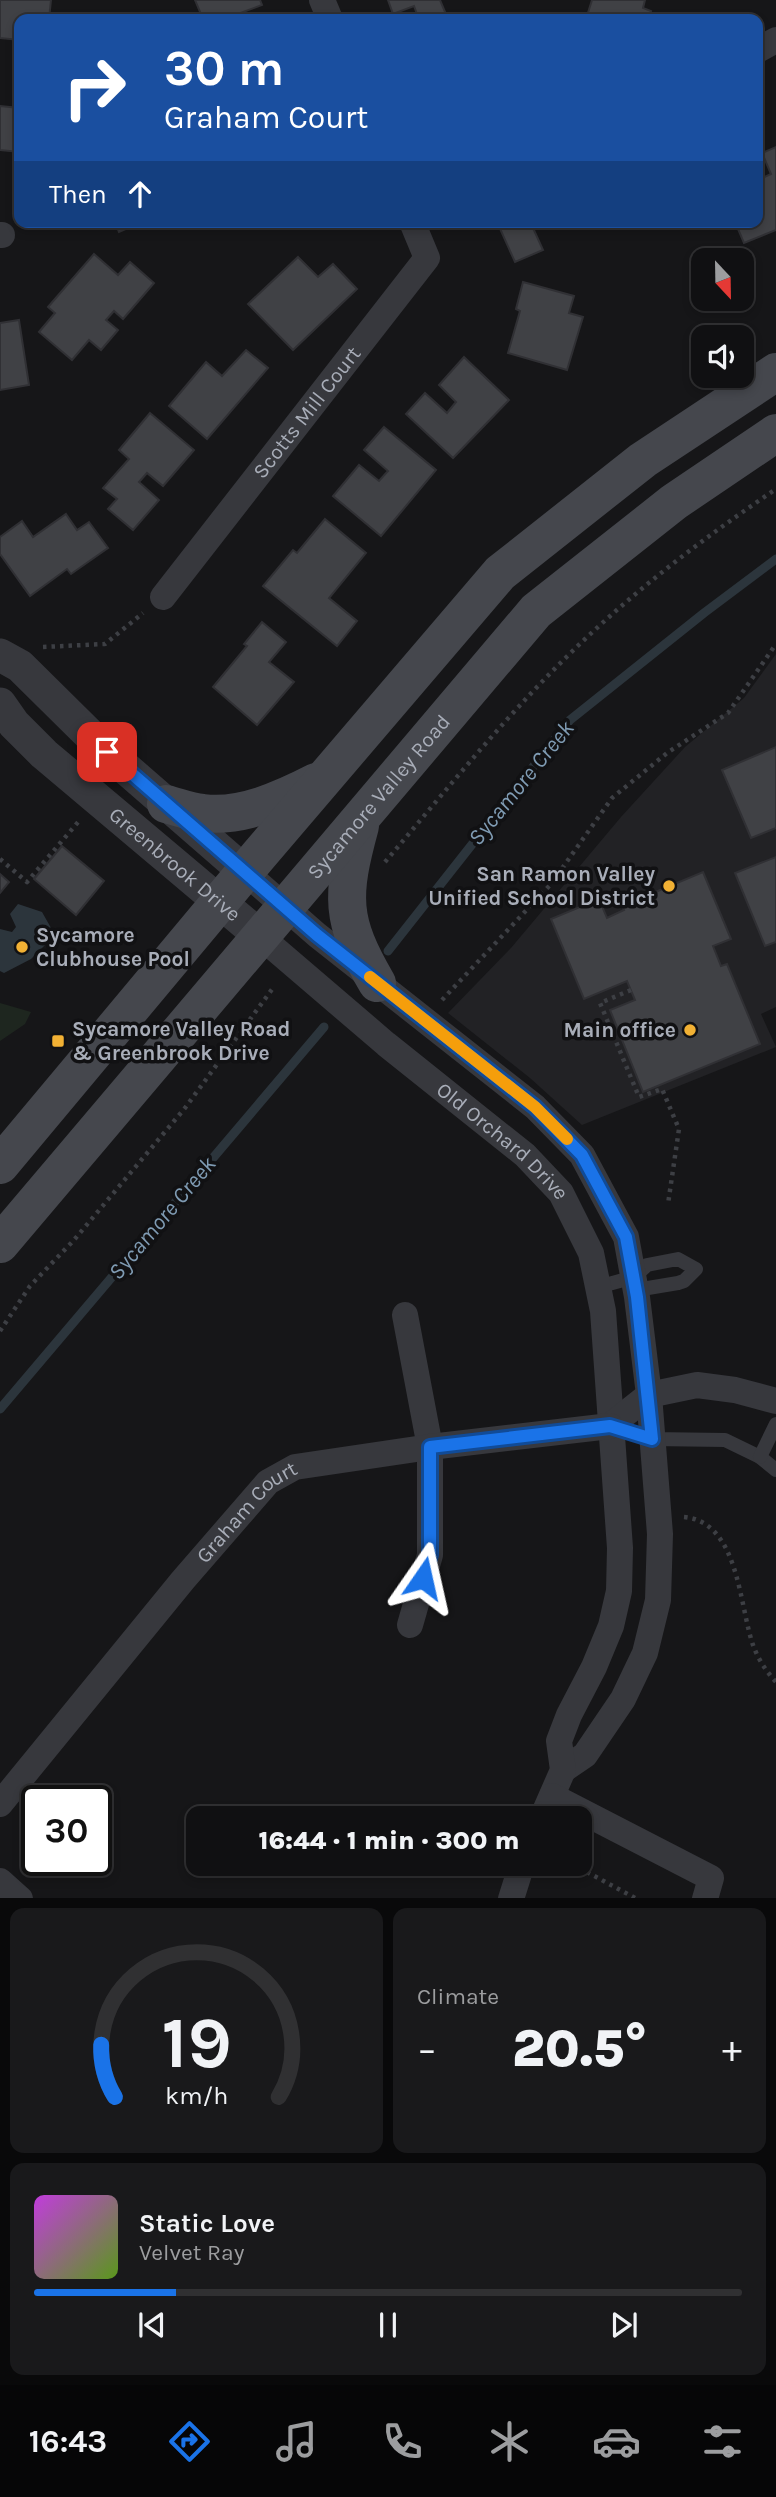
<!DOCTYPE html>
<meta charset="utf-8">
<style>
:root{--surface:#101012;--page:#19191b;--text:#f1f3f6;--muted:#9c9d9f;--line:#303032;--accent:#1a73e8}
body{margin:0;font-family:Karla,sans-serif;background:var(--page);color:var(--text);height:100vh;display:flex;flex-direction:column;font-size:26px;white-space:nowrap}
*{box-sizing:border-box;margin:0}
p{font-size:23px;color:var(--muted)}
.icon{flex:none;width:38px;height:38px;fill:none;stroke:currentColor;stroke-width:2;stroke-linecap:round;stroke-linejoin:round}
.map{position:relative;height:1898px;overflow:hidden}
.details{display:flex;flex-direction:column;gap:10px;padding:10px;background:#09090a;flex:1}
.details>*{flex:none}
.guide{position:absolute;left:14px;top:14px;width:749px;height:214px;border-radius:14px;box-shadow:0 4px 10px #0003,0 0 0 2px var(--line);background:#1a4fa0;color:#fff;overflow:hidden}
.needle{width:46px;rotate:158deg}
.buttons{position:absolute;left:691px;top:248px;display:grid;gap:14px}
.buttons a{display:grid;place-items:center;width:63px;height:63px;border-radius:14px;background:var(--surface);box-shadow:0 4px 10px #0003,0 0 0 2px var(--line);font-size:35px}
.speed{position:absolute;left:21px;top:1785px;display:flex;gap:14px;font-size:35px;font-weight:700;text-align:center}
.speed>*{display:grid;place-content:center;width:91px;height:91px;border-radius:50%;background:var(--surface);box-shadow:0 4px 10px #0003,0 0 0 2px var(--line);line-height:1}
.speed .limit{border:4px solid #111;border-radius:10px;background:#fff;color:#111}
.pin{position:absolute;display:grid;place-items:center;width:60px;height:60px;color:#fff;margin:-30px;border-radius:14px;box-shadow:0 4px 10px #0006}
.me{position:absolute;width:77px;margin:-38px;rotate:11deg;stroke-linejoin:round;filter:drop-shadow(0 0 5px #0008)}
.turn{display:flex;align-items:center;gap:24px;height:147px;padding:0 35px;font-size:32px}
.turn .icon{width:91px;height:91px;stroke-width:2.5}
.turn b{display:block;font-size:49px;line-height:60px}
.then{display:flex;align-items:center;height:66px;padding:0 35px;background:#0003;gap:14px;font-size:26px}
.big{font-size:52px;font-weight:800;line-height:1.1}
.details .card{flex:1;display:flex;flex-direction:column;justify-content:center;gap:10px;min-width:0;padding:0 24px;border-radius:14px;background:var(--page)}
.details .dial{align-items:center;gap:0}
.dial svg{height:182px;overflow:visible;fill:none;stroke:var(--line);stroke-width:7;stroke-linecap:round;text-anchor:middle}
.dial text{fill:var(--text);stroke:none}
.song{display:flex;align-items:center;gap:21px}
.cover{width:84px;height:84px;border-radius:10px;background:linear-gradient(135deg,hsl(290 70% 55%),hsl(90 70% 35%))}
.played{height:7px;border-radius:4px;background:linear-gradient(90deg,var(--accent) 20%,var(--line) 20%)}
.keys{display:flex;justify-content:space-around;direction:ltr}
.heat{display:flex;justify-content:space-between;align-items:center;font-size:38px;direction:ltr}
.details .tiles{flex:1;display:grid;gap:10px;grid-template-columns:1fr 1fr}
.card:last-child{grid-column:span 2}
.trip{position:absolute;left:186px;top:1806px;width:406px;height:70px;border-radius:14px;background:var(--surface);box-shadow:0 4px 10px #0003,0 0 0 2px var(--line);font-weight:800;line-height:70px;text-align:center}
.dock{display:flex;height:112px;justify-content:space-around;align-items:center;background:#060607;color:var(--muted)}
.dock .icon{width:49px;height:49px}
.dock .active{color:var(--accent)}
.dock b{font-size:32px;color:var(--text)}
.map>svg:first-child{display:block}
.built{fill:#222225}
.green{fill:#1e261f}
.water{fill:#2c353c}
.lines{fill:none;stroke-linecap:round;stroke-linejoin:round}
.stream{stroke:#2c353c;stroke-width:9}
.building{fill:#404145;stroke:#303034;stroke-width:2}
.path{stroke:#3d3f44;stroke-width:4.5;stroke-dasharray:3.5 5;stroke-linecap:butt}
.service{stroke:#37383d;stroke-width:14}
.minor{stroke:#37383d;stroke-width:26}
.tertiary{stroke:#37383d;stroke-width:33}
.secondary{stroke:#45474d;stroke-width:38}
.route-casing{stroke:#114b97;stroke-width:18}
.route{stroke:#1a73e8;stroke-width:12}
.slow{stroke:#f59e0b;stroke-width:12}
.poi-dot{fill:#f2b134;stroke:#111113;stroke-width:2.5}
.labels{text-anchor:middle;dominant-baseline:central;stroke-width:7;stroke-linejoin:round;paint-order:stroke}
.street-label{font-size:21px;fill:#a8adb8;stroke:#111113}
.poi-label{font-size:21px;font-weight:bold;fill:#a8adb8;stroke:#111113;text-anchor:end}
.water-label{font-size:23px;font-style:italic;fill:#7f9bb3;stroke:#111113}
</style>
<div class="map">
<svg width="776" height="1899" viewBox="0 0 776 1899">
<rect width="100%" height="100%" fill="#161618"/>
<path class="built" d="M776,654V1007L761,1014L776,1047L582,1125L530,1078L448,1013L511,948L621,817L685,747L744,698Z"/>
<path class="green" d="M0,1003L31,1012L25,1024L0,1041Z"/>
<path class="water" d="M18,904L42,912L55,935L31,959L4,973L0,971V929L12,932L16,927L10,914Z"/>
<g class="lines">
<g class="stream">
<path d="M388,951L570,720L704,613L776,559"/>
<path d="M0,1409L324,1027"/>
</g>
</g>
<g class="building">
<path d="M0,0H51L49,19H19V40L0,38Z"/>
<path d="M195,0H260L262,5L224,19H203Z"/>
<path d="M388,0H440L448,19H412L418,17L414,6L393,14Z"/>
<path d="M592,0H645L643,8L651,11L648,19H586Z"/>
<path d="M0,106L19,108V152L0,150Z"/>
<path d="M776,147V230L744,243L735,222H758V180L771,174L762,153Z"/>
<path d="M115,222H142L119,232Z"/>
<path d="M497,222H546L533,228L543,250L515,262Z"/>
<path d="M94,254L118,275L130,262L154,283L123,319L114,311L106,320L118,330L101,350L89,340L72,360L39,332L55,313L48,307Z"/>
<path d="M298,257L318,277L333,264L357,289L293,350L248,304Z"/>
<path d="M523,282L574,296L569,313L583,317L567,370L508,353L520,311L516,309Z"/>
<path d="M19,320L29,385L0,390V323Z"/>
<path d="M246,350L268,368L207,439L169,406L206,362L222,376Z"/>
<path d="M464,357L509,400L453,458L406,414L425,393L447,413L456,402L439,385Z"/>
<path d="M150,413L194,450L163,486L147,473L139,482L159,500L133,530L108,509L117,499L103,488L129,459L119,450Z"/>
<path d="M384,427L436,470L381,536L333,496L359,465L379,481L388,471L364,450Z"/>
<path d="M66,514L77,530L89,522L108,548L71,574L67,569L30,596L0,554V537L22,521L33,537Z"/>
<path d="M325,519L366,553L329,598L357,621L337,646L263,586L293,550L297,553Z"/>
<path d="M262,622L286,642L269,662L294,682L257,725L213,687L247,646L244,644Z"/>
<path d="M776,747V828L751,838L722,770Z"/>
<path d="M62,846L104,881L76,915L34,879Z"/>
<path d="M776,857V942L765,946L735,873Z"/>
<path d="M703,872L731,939L713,946L721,966L727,964L760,1044L643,1092L610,1010L635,1000L627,981L584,999L551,919L599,899L607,918L624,910L622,906Z"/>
<path d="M0,874L9,882L0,893Z"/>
</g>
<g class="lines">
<g class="path">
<path d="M43,647L105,644L143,613"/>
<path d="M0,859L27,882L79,821"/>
<path d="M385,862C449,787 512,708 584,640C643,584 708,535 776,489"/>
<path d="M631,990L600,1003L639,1097L662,1089L679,1129L668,1204"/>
<path d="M442,1000L551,884L612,798L667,753L728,713L776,644"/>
<path d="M0,1331L30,1286L74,1240L185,1108L273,988"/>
<path d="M684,1517C739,1522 739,1605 753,1645C758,1659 766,1671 776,1682"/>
<path d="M572,1864L637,1899"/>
</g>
<g class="service">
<path d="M598,1287L634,1277L647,1265L678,1259L696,1269L684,1281L678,1283L648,1288L643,1287L635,1278"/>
<path d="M610,1426L652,1439L725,1440L760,1457L776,1470"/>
<path d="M760,1457L776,1424"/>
</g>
<g class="minor">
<path d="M322,0L330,19"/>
<path d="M758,50L776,40"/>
<path d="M0,235H2"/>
<path id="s1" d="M163,597L427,258L412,222"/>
<path d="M245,872L317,935L535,1107L582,1155L626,1237L637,1297L649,1395L660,1534L658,1600L645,1653L623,1699L585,1755L563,1770"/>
<path id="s2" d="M260,936L386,1044L525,1155L561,1193L591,1253L603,1311L620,1548L619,1591L611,1626L594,1667L569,1715L559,1741L563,1770L542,1818"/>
<path d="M405,1315L430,1447V1555L410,1625"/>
<path d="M610,1426L649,1395L697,1385L735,1390L776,1401"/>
<path d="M552,1796L711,1878L705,1899"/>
<path id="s3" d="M0,1804L183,1580L268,1482L295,1467L430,1447L610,1426"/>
<path d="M0,1881L20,1899"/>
<path d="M511,1899L522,1864"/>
</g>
<g class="tertiary">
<path d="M0,655L20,666L107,752L245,872"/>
<path id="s4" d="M0,704L14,724L44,754L260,936"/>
</g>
<g class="secondary">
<path d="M166,804C178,807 190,812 203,813C241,818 283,799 316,782"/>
<path d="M360,826C341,896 340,920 377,983"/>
<path d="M0,1165L259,855L500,573L643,460L776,372"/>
<path id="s5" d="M0,1244L536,611L674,502L776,433"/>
</g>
</g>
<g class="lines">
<g class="route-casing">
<path id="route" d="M107,752L317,935L535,1107L582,1155L626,1237L637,1297L652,1439L610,1426L430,1447V1555L423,1578"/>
</g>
<use href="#route" class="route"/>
<path class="slow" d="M370,977L535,1107L567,1139"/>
</g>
<g class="poi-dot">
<circle cx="669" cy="886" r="7"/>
<circle cx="22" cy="947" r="7"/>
<circle cx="690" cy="1030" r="7"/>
<rect x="51" y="1034" width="14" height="14" rx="3.5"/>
</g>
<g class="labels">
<g class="street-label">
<text stroke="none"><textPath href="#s1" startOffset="234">Scotts Mill Court</textPath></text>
<text stroke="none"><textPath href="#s5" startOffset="586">Sycamore Valley Road</textPath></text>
<text stroke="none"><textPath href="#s4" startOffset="238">Greenbrook Drive</textPath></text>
<text stroke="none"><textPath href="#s2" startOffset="318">Old Orchard Drive</textPath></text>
<text stroke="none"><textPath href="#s3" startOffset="383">Graham Court</textPath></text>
</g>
<g class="poi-label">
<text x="655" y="874">San Ramon Valley<tspan x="655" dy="24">Unified School District</tspan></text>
<text x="36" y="935" text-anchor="start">Sycamore<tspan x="36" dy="24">Clubhouse Pool</tspan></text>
<text x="72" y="1029" text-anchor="start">Sycamore Valley Road<tspan x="72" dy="24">&amp; Greenbrook Drive</tspan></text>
<text x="676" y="1030">Main office</text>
</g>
<g class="water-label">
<text transform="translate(521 783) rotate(-51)">Sycamore Creek</text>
<text transform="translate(162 1218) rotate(-50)">Sycamore Creek</text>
</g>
</g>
</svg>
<div class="buttons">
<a><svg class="needle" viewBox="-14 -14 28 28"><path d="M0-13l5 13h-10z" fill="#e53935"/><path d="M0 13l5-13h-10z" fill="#9c9d9f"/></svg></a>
<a><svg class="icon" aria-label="sound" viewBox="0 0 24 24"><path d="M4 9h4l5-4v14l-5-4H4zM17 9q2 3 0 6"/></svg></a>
</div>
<div class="speed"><div class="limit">30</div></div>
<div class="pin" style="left:107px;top:752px;background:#d93025"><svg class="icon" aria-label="arrive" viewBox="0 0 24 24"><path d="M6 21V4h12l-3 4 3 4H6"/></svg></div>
<svg class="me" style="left:423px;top:1578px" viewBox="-20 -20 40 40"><path d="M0-17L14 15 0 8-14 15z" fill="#1a73e8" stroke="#fff" stroke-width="4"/></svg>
<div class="trip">16:44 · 1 min · 300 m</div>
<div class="guide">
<div class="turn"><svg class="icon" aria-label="right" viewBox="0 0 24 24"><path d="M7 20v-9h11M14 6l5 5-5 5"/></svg><div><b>30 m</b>Graham Court</div></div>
<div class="then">Then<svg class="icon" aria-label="ahead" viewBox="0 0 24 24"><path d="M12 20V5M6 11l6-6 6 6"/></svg></div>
</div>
</div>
<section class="details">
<div class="tiles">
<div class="card dial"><svg viewBox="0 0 100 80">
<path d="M14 69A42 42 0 1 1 86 69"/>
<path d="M14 69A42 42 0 0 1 8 46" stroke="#1a73e8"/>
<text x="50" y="56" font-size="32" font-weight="700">19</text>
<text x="50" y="72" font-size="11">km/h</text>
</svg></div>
<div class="card"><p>Climate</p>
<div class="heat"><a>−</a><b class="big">20.5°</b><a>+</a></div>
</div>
<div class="card">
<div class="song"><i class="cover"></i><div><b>Static Love</b><p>Velvet Ray</p></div></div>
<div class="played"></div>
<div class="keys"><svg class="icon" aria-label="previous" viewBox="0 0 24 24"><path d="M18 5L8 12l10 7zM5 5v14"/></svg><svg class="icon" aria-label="pause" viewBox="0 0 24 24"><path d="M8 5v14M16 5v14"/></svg><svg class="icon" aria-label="next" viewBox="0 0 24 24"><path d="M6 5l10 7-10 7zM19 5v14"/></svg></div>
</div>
</div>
</section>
<nav class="dock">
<b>16:43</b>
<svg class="icon active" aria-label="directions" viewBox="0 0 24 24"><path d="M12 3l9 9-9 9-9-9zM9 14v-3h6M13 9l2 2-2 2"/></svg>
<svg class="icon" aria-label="music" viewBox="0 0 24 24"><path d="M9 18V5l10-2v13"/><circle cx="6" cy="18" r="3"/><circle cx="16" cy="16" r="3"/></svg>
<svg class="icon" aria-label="phone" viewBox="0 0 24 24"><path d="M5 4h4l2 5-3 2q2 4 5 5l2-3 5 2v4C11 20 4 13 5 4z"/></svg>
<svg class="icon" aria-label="climate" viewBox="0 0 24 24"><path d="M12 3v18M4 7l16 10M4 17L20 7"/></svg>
<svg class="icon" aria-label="car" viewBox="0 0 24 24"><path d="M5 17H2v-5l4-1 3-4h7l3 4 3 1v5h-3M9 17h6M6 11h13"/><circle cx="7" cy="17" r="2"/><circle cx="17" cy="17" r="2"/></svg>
<svg class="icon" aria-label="filters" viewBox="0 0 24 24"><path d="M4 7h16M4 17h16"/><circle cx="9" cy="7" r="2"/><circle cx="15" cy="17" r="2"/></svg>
</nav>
